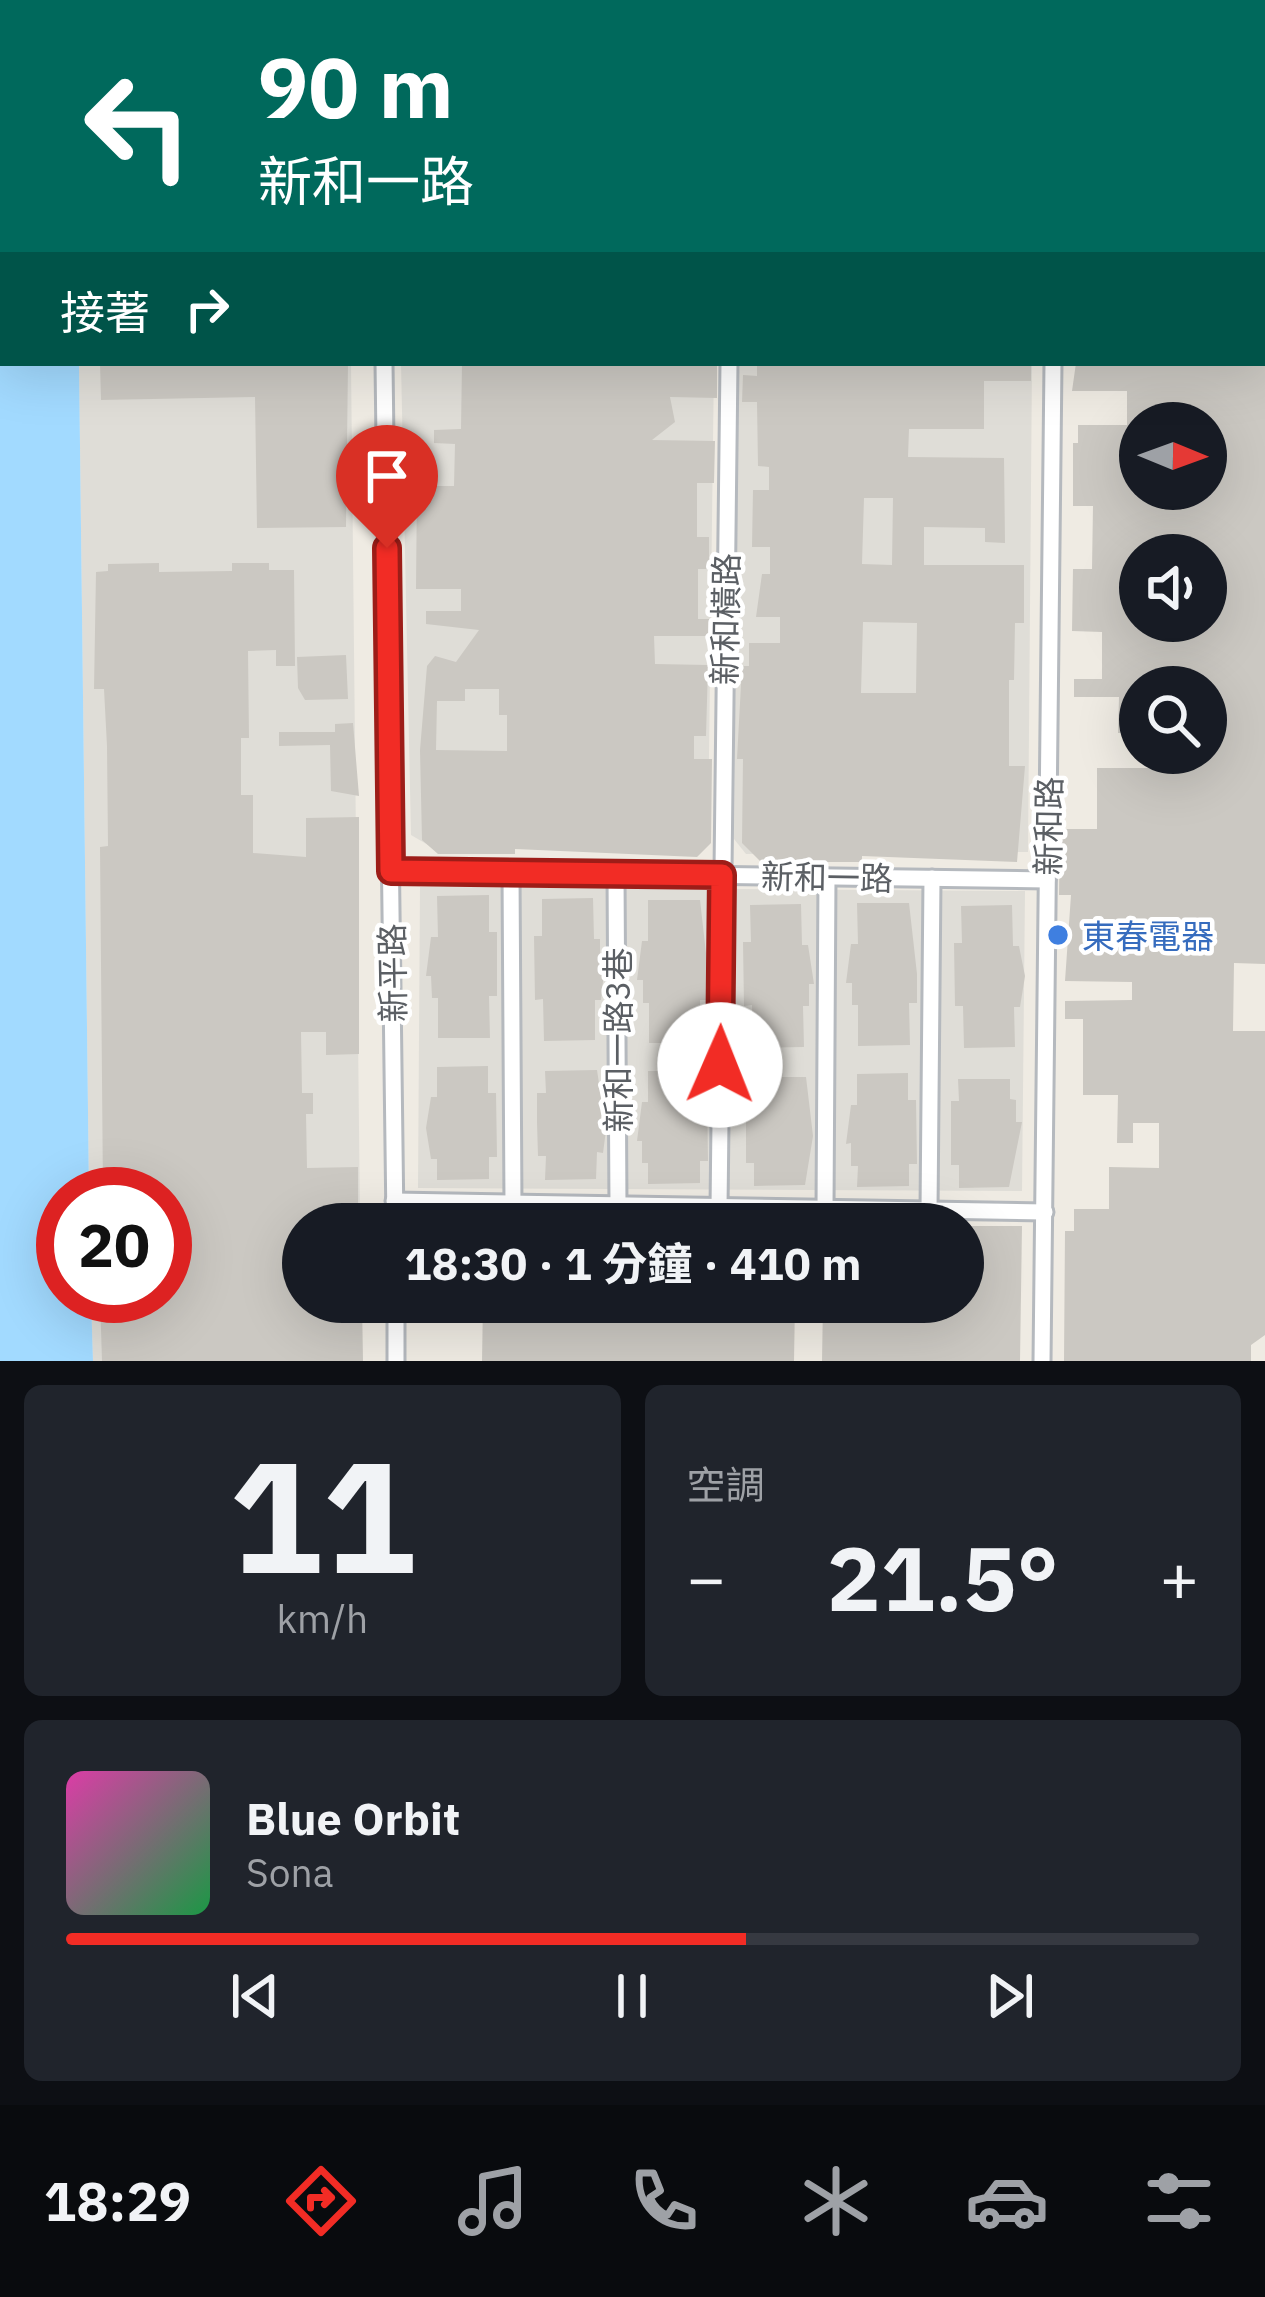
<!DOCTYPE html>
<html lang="zh-TW">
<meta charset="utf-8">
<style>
:root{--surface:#171b24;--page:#20242c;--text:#f1f3f6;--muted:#9ea1a6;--line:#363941;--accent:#f22c25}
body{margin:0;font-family:"IBM Plex Sans","Noto Sans TC",sans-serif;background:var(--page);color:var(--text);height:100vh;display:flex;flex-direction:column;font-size:45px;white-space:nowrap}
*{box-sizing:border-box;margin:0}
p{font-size:39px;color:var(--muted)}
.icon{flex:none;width:66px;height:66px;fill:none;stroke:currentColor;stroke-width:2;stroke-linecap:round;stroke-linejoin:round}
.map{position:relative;height:1361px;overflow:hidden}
.drawer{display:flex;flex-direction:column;gap:24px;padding:24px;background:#0d0f14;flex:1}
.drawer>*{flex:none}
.banner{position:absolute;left:0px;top:0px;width:1266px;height:366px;box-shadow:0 12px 48px #0002;background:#00695c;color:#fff;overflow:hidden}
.needle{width:78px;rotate:91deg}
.buttons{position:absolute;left:1119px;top:402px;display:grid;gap:24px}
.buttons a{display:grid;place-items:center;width:108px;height:108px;border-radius:50%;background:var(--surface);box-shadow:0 12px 48px #0002;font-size:60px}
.speed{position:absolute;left:36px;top:1167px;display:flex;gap:24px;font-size:60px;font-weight:700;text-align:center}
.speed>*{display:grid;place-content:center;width:156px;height:156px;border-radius:50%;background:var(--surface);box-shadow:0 12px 48px #0002;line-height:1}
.speed .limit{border:18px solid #d22;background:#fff;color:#111}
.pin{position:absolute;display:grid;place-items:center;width:102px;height:102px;color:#fff;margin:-123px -51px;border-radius:50% 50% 50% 0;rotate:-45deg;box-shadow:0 0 12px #0007}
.pin .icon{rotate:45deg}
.me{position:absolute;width:132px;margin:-66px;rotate:1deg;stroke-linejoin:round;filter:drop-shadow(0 0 9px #0008)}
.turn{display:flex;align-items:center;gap:42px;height:252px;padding:0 60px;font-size:54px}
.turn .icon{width:156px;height:156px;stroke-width:2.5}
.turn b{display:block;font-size:84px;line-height:102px}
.then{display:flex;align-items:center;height:114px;padding:0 60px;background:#0003;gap:24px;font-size:45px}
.big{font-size:90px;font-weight:700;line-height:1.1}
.drawer .tile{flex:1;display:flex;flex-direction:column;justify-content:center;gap:18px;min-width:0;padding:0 42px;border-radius:18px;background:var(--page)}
.drawer .dial{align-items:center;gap:0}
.dial b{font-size:156px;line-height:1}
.song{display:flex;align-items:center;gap:36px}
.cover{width:144px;height:144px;border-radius:18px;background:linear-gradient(135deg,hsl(320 70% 55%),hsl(140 70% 35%))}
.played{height:12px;border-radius:6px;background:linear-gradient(90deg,var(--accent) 60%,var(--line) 60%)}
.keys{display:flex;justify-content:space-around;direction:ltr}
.heat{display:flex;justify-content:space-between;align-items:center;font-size:66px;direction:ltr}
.drawer .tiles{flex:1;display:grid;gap:24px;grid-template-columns:1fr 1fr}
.tile:last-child{grid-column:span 2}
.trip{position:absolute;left:282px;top:1203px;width:702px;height:120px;border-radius:60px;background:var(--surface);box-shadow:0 12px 48px #0002;font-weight:700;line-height:120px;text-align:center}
.tab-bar{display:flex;height:192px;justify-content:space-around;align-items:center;background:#090b0e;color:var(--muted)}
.tab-bar .icon{width:84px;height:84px}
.tab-bar .active{color:var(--accent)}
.tab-bar b{font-size:54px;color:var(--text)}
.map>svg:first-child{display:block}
.industrial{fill:#dfddd7}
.water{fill:#a2daff}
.building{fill:#cbc8c2;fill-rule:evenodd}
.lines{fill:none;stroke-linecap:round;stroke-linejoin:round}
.minor-casing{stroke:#b5b9be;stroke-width:21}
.minor{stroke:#fff;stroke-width:15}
.route-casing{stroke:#9d1d18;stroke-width:30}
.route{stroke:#f22c25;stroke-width:21}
.shop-dot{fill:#3f7fe0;stroke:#fff;stroke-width:4.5}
.labels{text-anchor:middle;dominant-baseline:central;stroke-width:9;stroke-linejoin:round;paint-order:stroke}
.street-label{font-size:33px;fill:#5b5f64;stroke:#fff}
.shop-label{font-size:33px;fill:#366cbe;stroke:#fff;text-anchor:start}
</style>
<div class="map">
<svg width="1265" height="1361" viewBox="0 0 1265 1361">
<rect width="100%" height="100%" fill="#efebe3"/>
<g class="industrial">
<path d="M79,363H351L360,1224H303V1302L361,1361H93L91,1296H165V1194H89Z"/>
<path d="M401,363H714L708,832L696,849H435L411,835Z"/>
<path d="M738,363H1032L1028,852L746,854L734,839Z"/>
<path d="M420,887L1025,891L1022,1191L418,1188Z"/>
<path d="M427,1217L931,1224H426Z"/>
</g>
<path class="water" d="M0,0H78L3,3V363H79L89,1194H63V1296H91L93,1361H0Z"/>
<g class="building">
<path d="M100,363H348L346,527L257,528L255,397L101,400Z"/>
<path d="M462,363H717V398L670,397L675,422L652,440L715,441L714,483H697V537H709V569H698V619H709L708,636H654L655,664L708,665L706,736H694V759H712L711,843L697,857L515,849V854H438L422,840L420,750L427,666L435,656L456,662L479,630L426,624V611H461V589H416L417,486H454L455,444L434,443V430L461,429ZM465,689H499V715H507V751L436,750L437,701H465Z"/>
<path d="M757,363H1031V381H984V429H909L908,457L1004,458L1005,543L985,542V528L924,527V565H1024V623H1015L1014,680H1009V766H1025L1017,862L862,856V862H761L742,843L743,759H737L742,666H749V643H780V617H756L762,574H770V547H752L753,490H769V467L758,466L757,402H742L743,375L757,376ZM864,498H893L892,565L862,564ZM863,622L917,623L916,693H861Z"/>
<path d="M1076,363H1265V964L1234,963L1233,1031H1265V1335L1251,1345V1361H1064L1065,1231H1074V1209H1109V1167L1159,1168V1123H1133V1143H1117L1118,1095H1083V1019H1065V1001L1132,1000V982L1065,981L1071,895H1059L1060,829H1097V768H1166V753H1206V687H1140V733H1118L1119,697H1074V679H1102V632L1072,631L1073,569H1092L1093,506H1073V443H1078V425H1127V391H1072ZM1140,423H1206V489H1140ZM1140,555H1206V621H1140Z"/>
<path d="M159,563V572L232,571V563H269V570H294L295,666H276V650L248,651L249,738H241V795H253V853L306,857V818L359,817V1054L326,1055V1032H301L302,1093H313V1114H306L307,1168L358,1167V1224H303V1302H362L363,1361H102L100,1296H165V1194H103L100,847L108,846L107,746L104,689H94L96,572L108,571V564Z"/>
<path d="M346,655L348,699L305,700L298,688L297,657Z"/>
<path d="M353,723L359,796L331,791L330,745L279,746V732H335V724Z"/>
<path d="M489,895V932H497V996H489L490,1038H438V998H432L431,976H426L431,937H438L437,896Z"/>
<path d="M593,898L594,939H600V962H605L601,1000H595V1040L544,1041L543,999L535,1000L534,936H542V899Z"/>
<path d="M648,900H700L708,971V1000H700V1043H649V1003H643V980H637L642,941H648Z"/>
<path d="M857,903H909L917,974V1003H909L910,1045L858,1046V1005H852V983H846L851,944H858Z"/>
<path d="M801,904L802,945H808L814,984H809V1006H803L804,1047L753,1048L752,1005L744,1006L743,942H751L750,905Z"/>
<path d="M1012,905L1013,946H1019L1025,976L1020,1007H1014L1015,1047L964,1048L963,1006H955L954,943H962L961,906Z"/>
<path d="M488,1066V1093H496L497,1157H489V1179L437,1180V1159H431L426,1128L431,1097H437V1067Z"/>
<path d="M597,1070L606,1130L603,1153L597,1152L596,1179L545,1180L546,1156H538L537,1122V1093H546L545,1071Z"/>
<path d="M648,1071H699V1098L707,1097L708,1161H700V1183L648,1184V1163H642V1141H637L642,1102H648Z"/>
<path d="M908,1073V1100H916L917,1164H909V1186L857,1187L858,1166H851V1143L846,1144L851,1105H857V1074Z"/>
<path d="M754,1077H806L813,1136L805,1185L754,1186V1163H746V1099H754Z"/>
<path d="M958,1079H1010V1099L1016,1100V1122H1022L1009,1187L959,1188V1165H951V1101H959Z"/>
<path d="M963,1226H1022L1020,1361H822L823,1302H963Z"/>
<path d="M483,1302H795L794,1361H482Z"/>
</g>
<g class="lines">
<g class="minor-casing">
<g id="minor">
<path d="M388,3L389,0"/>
<path d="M1059,3V0"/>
<path d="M384,363L395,1224"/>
<path d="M391,871L1047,880"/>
<path d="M511,873L513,1205"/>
<path d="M616,874L618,1206"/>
<path d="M394,1201L1045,1212"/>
<path d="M719,1208L729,363"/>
<path d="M825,1209L827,877"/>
<path d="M929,1211L932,878"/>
<path d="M396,1302V1361"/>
<path d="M1042,1361L1053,363"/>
</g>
</g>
<use href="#minor" class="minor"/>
</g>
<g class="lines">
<g class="route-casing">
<path id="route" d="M387,548L391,871L722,875L720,1065"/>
</g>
<use href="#route" class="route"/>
</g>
<circle class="shop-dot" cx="1058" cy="935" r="12"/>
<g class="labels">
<g class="street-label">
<text transform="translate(725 619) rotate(-89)">新和橫路</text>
<text transform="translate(1048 826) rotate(-89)">新和路</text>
<text transform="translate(827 877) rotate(1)">新和一路</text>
<text transform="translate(392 973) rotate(-91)">新平路</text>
<text transform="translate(617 1040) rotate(-90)">新和一路3巷</text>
</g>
<g class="shop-label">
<text x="1082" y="935">東春電器</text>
</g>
</g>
</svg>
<div class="buttons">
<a><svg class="needle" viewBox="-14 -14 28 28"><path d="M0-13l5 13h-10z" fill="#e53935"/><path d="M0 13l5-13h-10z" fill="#9ea1a6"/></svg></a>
<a><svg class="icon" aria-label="sound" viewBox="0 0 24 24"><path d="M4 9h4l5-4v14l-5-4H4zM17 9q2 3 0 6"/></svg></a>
<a><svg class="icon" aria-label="search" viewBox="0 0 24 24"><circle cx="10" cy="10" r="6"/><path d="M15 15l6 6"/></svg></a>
</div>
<div class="speed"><div class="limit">20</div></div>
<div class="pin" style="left:387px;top:548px;background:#d93025"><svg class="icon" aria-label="arrive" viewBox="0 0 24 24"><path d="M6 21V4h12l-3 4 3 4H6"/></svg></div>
<svg class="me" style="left:720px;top:1065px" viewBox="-20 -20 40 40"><circle r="19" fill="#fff"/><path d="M0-13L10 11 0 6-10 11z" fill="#f22c25"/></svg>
<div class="trip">18:30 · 1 分鐘 · 410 m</div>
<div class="banner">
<div class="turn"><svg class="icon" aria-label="left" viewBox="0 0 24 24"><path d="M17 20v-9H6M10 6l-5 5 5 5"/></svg><div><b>90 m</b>新和一路</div></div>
<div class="then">接著<svg class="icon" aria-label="right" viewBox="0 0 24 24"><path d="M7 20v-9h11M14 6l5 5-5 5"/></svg></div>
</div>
</div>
<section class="drawer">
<div class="tiles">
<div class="tile dial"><b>11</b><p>km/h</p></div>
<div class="tile"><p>空調</p>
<div class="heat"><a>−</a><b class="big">21.5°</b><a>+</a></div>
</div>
<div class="tile">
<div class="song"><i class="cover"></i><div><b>Blue Orbit</b><p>Sona</p></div></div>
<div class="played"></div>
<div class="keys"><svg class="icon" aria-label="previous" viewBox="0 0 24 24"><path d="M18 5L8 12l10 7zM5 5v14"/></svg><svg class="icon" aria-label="pause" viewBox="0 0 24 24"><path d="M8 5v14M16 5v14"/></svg><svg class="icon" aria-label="next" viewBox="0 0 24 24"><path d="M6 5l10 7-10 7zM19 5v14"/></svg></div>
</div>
</div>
</section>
<nav class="tab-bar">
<b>18:29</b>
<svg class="icon active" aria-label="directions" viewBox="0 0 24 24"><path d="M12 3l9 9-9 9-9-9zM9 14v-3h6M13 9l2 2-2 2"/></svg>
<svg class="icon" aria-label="music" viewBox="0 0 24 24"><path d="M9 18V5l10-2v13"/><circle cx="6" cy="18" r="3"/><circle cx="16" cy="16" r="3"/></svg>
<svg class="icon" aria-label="phone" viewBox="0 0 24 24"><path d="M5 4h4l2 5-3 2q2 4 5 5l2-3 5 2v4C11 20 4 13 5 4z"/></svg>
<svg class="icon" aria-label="climate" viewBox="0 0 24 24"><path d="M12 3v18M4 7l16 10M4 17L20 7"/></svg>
<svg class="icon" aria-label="car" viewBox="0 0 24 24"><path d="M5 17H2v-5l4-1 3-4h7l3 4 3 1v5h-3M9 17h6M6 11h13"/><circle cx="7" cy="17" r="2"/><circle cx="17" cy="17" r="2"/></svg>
<svg class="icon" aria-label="filters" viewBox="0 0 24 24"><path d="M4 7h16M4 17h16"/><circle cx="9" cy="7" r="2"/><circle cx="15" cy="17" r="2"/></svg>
</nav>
